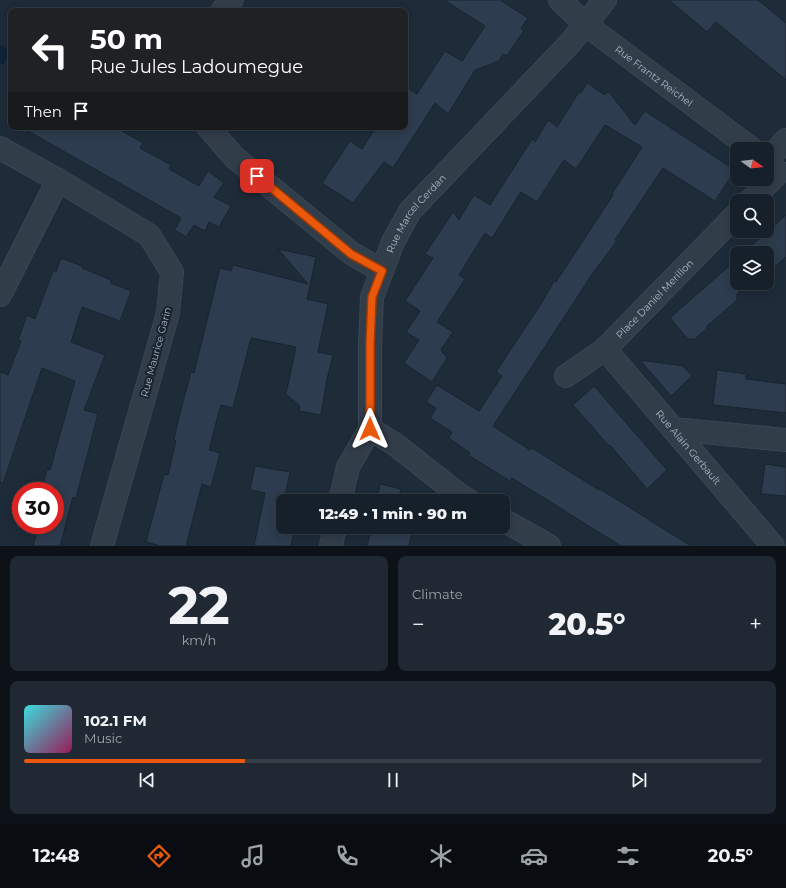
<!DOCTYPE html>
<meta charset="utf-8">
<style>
:root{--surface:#16202b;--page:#1f2833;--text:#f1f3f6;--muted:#9ea3a9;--line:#353e47;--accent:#ea580c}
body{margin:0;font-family:Montserrat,sans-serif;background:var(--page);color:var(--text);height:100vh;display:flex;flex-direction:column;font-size:15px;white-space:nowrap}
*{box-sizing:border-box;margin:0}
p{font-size:13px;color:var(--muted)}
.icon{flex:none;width:22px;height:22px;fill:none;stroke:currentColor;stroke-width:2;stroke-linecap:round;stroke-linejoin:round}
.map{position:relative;height:546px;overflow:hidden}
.drawer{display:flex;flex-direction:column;gap:10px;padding:10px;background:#0c1218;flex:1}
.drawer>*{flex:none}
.guide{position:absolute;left:8px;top:8px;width:400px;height:122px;border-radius:8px;box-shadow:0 2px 10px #0003,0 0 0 1px var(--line);background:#202124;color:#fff;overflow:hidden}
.needle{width:26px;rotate:104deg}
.fabs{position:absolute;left:730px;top:142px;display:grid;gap:8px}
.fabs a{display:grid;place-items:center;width:44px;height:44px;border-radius:8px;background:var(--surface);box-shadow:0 2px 10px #0003,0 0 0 1px var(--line);font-size:20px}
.speed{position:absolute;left:12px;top:482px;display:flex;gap:8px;font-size:20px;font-weight:700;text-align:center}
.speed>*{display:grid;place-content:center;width:52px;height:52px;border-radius:50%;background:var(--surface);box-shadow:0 2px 10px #0003,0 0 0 1px var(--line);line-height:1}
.speed .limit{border:6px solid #d22;background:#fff;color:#111}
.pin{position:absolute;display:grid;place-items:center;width:34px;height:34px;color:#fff;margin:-17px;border-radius:8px;box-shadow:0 2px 6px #0006}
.me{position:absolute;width:44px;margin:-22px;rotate:0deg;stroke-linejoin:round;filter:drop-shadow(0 0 3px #0008)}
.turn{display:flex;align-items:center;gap:14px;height:84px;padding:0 16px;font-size:18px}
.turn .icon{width:52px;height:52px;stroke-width:2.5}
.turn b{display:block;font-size:28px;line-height:34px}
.then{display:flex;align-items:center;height:38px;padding:0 16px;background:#0003;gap:8px;font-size:15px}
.big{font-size:30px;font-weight:800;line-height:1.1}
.drawer .card{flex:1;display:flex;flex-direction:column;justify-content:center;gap:6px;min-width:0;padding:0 14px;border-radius:8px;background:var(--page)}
.drawer .dial{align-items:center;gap:0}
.dial b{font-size:52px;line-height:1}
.song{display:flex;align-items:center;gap:12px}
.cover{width:48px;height:48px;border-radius:6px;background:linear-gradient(135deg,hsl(180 70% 55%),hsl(330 70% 35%))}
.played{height:4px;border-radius:2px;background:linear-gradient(90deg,var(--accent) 30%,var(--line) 30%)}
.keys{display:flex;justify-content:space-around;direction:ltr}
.heat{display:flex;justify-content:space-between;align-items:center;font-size:22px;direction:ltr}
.drawer .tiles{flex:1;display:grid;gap:10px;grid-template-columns:1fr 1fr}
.card:last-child{grid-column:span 2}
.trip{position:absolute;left:276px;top:494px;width:234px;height:40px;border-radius:8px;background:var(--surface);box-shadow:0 2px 10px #0003,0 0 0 1px var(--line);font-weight:800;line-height:40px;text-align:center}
.tab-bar{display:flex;height:64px;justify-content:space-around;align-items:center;background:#090d11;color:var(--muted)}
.tab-bar .icon{width:28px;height:28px}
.tab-bar .selected{color:var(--accent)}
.tab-bar b{font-size:18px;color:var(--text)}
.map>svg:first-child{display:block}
.water{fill:#112337}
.building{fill:#2d3c4e;stroke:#192430}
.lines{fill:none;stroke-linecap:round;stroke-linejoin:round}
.minor-casing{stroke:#3b4653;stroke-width:24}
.minor{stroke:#323d4a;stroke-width:22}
.route-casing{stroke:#983908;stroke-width:10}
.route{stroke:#ea580c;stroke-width:7}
.labels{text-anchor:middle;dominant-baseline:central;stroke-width:4;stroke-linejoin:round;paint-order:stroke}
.street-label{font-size:10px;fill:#acb8c7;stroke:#17222e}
</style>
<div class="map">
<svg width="786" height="546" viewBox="0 0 786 546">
<rect width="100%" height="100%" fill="#1e2b39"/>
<path class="water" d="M0,45L11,51L3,65L0,64Z"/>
<g class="building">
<path d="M444,0H500L528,18L521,28L524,30L507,56L503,54L499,61L475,70L448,114L435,103L393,168L384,162L353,203L322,183L350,141L362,149L376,127H405V86L417,94L445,51L462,61L485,26Z"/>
<path d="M669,0H758L786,23V80L716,22L707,32Z"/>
<path d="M587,83L605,95L608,91L635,125L645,111L735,170L715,201L663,168L615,240L617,241L593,273L493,426L530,450L532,448L599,490L600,489L691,546H621L512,478L510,481L468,455L470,453L449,438L452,432L430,418L436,408L426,402L437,385L479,411L502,376L496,372L541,304L554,281L556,282L613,195L612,194L642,147L605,125L576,169L564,160L537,202L521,192L492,238L485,233L459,275L465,279L437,322L453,332L441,350L447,358L432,382L404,363L419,340L406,332L420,311L405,301L433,258L425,254L453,212L459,220L474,195L490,205L532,139L535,142L548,120L557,127L579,92L581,93Z"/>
<path d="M21,127H115L143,143L140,148L171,165L169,169L199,186L208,171L224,183L214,197L231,206L219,227L209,222L205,231L194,225L186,237L175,230L181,218Z"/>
<path d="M786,215V257L771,270L768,267L767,268V253H743Z"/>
<path d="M278,249L316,257L307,299L328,304L318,352L333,355L327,379L321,415L299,411L300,406L286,394L296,347L251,338L233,408L221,405L218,415L209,450L220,453L211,487L202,484L186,546H161L146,542L164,474L168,475L176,441L174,440L179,417L191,372L194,373L220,268L231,271L233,265L308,284Z"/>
<path d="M61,258L82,266V268L111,280V283L131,291L120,321L82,307L71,342L105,355L84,410L98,414L76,498L73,497L60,546H33L37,532H34L35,525H55V491H41L47,469L50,470L75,381L42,368L3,483L0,482V372L8,375L21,341L18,340L27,315L35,319L53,271L56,272Z"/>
<path d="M737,259V283H749L737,294V300L707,326V328L695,339H688L670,318Z"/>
<path d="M640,360L683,366L692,376L671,396Z"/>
<path d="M717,370L746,374V379L786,384V413L713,405Z"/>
<path d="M594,386L667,470L647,489L610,445L609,446L573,405Z"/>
<path d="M765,464L786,467V496L761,494Z"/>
<path d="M255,466L290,472L285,497L301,500L283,501V527H295L291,546H254L265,493L250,490Z"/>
<path d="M380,484L401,489L399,497L415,501H377Z"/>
<path d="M372,527H413L409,546H367Z"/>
</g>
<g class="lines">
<g class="minor-casing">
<g id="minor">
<path id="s1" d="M560,0L585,24L752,149"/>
<path d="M222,11L232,0"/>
<path d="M208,127L234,157L351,253L382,271"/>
<path d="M0,148L58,180L149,235L172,272L168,313L102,546"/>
<path d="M767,160L786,140"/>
<path d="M750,201L779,172"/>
<path d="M0,295L58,180"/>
<path id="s2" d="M605,349L773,546"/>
<path id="s3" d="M566,376L605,349L737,214"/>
<path d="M673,429L786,440"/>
<path d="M340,501L348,467L370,429"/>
<path id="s4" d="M470,501L458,494L396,445L370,429V344L372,297L382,271L393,242L410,211L571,42L605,0"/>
<path d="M503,520L549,546"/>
<path d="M331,546L335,527"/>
</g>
</g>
<use href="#minor" class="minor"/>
</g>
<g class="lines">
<g class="route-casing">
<path id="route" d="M257,176L351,254L382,271L372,297L370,344V429"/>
</g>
<use href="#route" class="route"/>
</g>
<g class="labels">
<g class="street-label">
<text stroke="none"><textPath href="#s1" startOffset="121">Rue Frantz Reichel</textPath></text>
<text stroke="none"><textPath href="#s4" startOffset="351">Rue Marcel Cerdan</textPath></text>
<text stroke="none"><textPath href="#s3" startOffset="118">Place Daniel Merillon</textPath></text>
<text transform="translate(156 352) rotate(-75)">Rue Maurice Garin</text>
<text stroke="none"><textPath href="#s2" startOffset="129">Rue Alain Gerbault</textPath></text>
</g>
</g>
</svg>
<div class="fabs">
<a><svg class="needle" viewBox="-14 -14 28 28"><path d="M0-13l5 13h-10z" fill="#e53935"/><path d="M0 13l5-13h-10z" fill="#9ea3a9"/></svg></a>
<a><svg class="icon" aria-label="search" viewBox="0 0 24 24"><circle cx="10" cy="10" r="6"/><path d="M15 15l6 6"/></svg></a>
<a><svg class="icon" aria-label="layers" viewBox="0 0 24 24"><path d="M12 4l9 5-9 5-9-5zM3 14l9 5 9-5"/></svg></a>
</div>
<div class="speed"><div class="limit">30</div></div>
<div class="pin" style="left:257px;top:176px;background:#d93025"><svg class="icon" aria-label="arrive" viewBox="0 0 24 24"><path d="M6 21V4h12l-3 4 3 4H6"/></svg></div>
<svg class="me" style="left:370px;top:429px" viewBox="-20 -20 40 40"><path d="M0-17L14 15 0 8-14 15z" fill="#ea580c" stroke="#fff" stroke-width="4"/></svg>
<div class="trip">12:49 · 1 min · 90 m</div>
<div class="guide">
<div class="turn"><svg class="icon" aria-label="left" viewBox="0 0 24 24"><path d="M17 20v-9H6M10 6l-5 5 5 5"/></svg><div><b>50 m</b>Rue Jules Ladoumegue</div></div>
<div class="then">Then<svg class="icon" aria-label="arrive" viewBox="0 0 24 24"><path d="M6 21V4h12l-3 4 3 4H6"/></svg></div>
</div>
</div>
<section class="drawer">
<div class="tiles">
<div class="card dial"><b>22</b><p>km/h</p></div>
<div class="card"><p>Climate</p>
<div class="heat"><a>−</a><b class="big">20.5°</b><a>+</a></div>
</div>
<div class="card">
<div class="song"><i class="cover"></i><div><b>102.1 FM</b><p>Music</p></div></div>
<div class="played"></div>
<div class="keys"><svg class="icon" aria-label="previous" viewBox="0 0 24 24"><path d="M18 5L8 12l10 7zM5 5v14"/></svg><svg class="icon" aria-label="pause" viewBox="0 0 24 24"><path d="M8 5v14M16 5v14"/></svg><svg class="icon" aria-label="next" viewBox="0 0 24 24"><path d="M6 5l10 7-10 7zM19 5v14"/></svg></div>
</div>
</div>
</section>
<nav class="tab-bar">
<b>12:48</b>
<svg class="icon selected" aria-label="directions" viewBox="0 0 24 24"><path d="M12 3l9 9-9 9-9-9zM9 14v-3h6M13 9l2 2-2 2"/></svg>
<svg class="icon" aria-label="music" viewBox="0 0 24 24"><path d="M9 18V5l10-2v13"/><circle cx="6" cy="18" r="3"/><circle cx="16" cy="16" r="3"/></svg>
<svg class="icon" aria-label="phone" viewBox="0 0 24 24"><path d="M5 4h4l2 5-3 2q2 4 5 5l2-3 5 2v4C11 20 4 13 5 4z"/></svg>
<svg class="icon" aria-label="climate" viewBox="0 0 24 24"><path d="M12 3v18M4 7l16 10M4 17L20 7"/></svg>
<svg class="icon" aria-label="car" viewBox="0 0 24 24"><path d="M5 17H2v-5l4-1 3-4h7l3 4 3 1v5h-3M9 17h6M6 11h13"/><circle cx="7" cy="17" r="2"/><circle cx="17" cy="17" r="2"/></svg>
<svg class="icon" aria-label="filters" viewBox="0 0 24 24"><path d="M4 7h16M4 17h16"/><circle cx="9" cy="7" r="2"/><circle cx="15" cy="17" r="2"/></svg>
<b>20.5°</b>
</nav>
